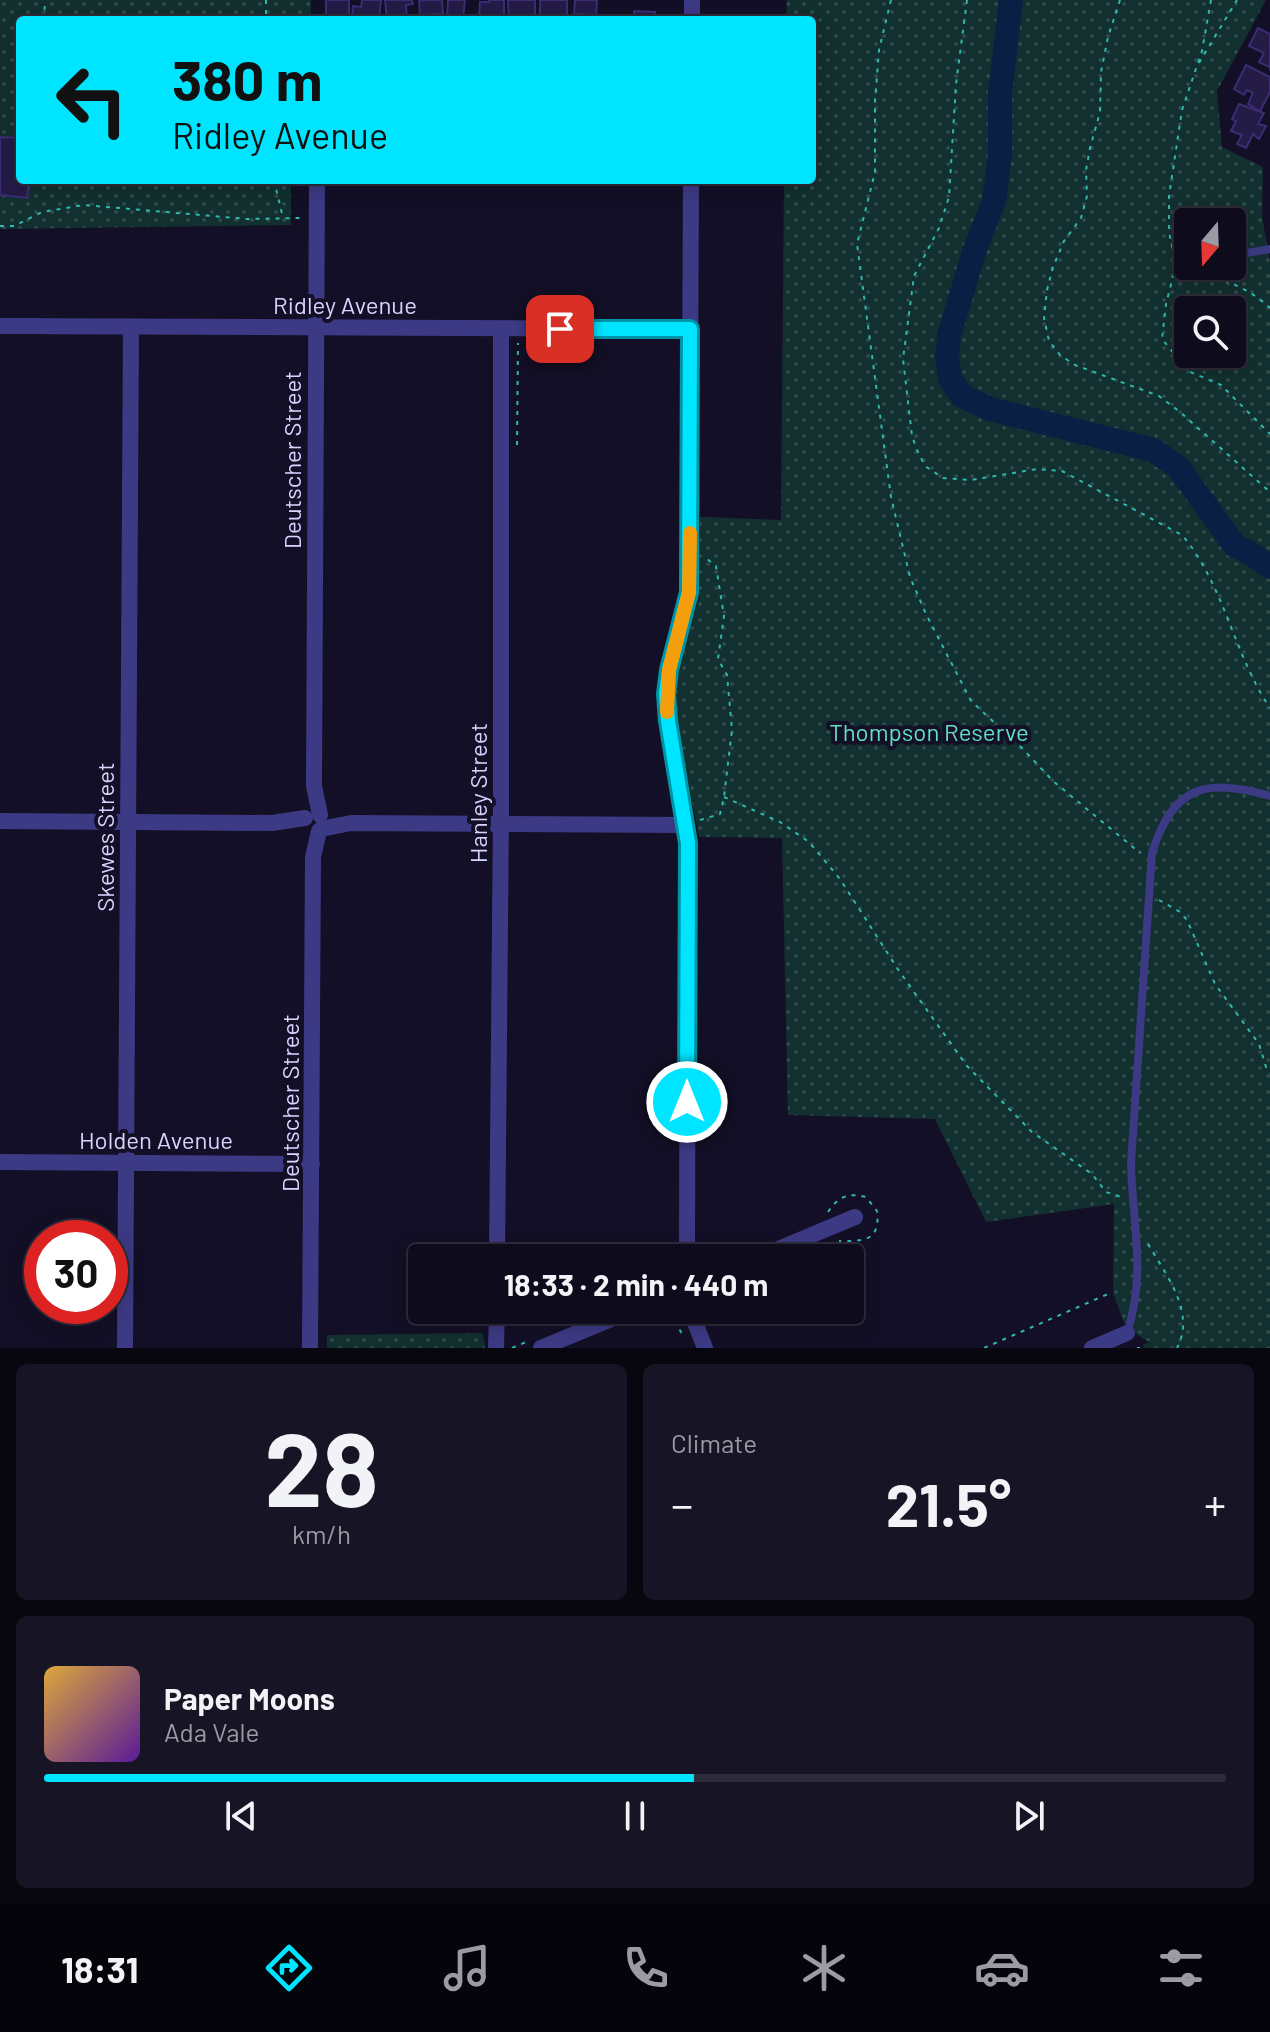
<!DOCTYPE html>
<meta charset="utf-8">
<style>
:root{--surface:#0e0b1c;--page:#171425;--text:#f1f3f6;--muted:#9b9ba3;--line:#2e2b3b;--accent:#00e5ff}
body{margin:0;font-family:Barlow,sans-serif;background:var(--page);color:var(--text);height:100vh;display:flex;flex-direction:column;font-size:30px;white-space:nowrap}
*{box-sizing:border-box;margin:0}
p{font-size:26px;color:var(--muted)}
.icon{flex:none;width:44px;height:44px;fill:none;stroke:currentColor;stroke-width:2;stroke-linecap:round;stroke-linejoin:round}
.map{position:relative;height:1348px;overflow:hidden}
.side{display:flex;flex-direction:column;gap:16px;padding:16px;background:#08060f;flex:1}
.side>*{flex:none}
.banner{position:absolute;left:16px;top:16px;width:800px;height:168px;border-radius:8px;box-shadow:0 4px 20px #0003,0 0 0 2px var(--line);background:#00e5ff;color:#111;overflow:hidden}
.needle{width:52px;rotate:199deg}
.controls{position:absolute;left:1174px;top:208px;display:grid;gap:16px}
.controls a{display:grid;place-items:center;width:72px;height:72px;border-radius:8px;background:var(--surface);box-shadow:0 4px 20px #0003,0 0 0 2px var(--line);font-size:40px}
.speed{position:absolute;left:24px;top:1220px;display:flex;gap:16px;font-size:40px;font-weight:700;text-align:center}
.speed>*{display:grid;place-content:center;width:104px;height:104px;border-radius:50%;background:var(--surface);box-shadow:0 4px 20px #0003,0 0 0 2px var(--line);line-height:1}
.speed .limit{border:12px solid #d22;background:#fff;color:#111}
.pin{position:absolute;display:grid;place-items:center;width:68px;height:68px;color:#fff;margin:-34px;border-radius:16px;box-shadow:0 4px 12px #0006}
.me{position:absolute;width:88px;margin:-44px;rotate:0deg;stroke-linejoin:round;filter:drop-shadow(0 0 6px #0008)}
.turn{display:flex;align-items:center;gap:28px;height:168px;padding:0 24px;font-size:36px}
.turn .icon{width:104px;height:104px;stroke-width:2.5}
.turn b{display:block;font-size:56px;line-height:68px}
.big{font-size:60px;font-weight:700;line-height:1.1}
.side .card{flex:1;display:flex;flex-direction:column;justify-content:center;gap:12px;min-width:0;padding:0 28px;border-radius:12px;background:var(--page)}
.side .dial{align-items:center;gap:0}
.dial b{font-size:104px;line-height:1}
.song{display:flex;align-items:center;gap:24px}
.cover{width:96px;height:96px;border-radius:12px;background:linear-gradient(135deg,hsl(40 70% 55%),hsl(270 70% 35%))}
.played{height:8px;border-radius:4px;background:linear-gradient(90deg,var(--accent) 55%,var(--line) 55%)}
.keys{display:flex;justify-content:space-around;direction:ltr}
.heat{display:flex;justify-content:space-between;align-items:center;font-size:44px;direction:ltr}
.side .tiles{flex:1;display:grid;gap:16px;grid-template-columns:1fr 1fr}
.card:last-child{grid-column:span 2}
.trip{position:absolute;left:408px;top:1244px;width:456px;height:80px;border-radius:8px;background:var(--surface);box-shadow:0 4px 20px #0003,0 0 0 2px var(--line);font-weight:700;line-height:80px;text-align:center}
.tab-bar{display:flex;height:128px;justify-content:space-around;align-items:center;background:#06040b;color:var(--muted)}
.tab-bar .icon{width:56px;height:56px}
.tab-bar .current{color:var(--accent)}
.tab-bar b{font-size:36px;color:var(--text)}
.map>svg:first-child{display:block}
.park{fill:url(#park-dots);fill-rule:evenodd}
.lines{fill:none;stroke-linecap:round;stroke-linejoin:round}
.river{stroke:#0a1f44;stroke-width:24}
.building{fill:#241b47;stroke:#3b2d73;stroke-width:2}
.path{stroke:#2fb8b0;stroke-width:2;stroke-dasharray:4 6;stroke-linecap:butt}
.service{stroke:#3d3a85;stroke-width:8}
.minor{stroke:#3d3a85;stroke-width:16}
.route-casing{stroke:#0095a6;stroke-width:20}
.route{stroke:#00e5ff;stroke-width:14}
.slow{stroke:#f59e0b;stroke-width:14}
.labels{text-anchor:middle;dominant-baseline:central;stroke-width:8;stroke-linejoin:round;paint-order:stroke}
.street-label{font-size:24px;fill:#d9d4ff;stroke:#130f26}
.park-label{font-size:24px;fill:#5fe0c0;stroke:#130f26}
</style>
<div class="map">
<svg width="1270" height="1348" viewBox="0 0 1270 1348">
<defs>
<pattern id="park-dots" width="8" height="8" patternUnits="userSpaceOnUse" patternTransform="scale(2)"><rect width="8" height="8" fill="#12302f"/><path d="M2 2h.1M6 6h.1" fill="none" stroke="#344d4e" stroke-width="1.8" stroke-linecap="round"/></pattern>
</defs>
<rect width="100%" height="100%" fill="#130f26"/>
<g class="park">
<path d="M0,0H311V20H20V180H291V225L0,229Z"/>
<path d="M787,0H1266L1217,91L1222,147L1263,167L1262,216L1270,262V1348H1144L1143,1345L1149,1342L1136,1334L1132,1325L1124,1323L1113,1293L1114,1204L986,1222L935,1119L788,1115L782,838L699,837L672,701L698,596L700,517L781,520L784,180H812V20H786ZM1188,222H1232V266H1188ZM1188,310H1232V354H1188Z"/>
<path d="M483,1333L485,1348H327V1335Z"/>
</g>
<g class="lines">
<path class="river" d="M1011,0L1000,93V155L994,201L974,252L949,336L947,357L950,379L962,396L990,409L1153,450L1178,467L1235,546L1252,554L1270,567"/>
</g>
<g class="building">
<rect x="326" y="0" width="23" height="20"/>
<path d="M362,0H381L379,20H352L353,6L361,7Z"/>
<path d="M385,0H412L413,4L406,5L407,20H387Z"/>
<path d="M425,0H442L443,14L420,15L419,1Z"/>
<path d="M448,0H465L463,19L447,18Z"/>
<path d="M489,0H504V18H479L480,2H489Z"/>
<path d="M508,0H535V18H509Z"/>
<rect x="540" y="0" width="27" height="20"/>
<path d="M575,0H597L596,15L574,14Z"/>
<path d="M634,11L655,12V20H634Z"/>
<path d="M1258,28L1270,34V71V67L1259,62L1264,53L1249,46Z"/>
<path d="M1246,65L1270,77V92L1260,111L1248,104L1253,93L1247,90L1244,95L1234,89Z"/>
<path d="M16,74H20V137H17Z"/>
<path d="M1239,104L1264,113L1258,124L1266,126L1259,139L1253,134L1246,148L1237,144L1242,135L1231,131L1236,121L1232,119Z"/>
<path d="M0,137L20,138V180H38L29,182L27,198L0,195Z"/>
</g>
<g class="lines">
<g class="path">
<path d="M266,0V20"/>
<path d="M891,0L879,50L875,101V172L857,244L891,497L910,577L926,614L971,701L1023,749L1053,781L1140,853"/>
<path d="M967,0L956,84L949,197L939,228L914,276L903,359L912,436L917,450L925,466L943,478L971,480L1037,469L1062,471L1182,535C1224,584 1234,655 1270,708"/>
<path d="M1120,0L1108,37L1101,72L1100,112L1090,148L1086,170L1087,196L1081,218L1064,241L1053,267L1047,290L1044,318L1049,341L1060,355L1075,365L1159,396L1180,412L1270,492"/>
<path d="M1211,0L1202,51L1182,110L1169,196V232L1176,265L1166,304L1162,339L1188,371L1221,385L1270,434"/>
<path d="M44,20L45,0"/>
<path d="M1199,63L1237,0"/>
<path d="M274,180L283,218"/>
<path d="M0,226H14L42,212L84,205L247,219L302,218"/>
<path d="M1177,266C1211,276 1244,283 1270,308"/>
<path d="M517,445L518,343"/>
<path d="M724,797L780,822L809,842L840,879L899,971L967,1066L1032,1132L1092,1174L1106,1192L1121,1197"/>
<path d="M700,820L720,814L724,797L732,730L727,675L718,659L724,616L716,566L706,558"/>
<path d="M1159,900L1180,912L1187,920L1215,984L1259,1044L1266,1067L1270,1073"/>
<path d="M828,1212C838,1197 848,1192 866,1197L877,1211C881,1243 861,1241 839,1241"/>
<path d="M1148,1244C1166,1275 1196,1312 1177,1348"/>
<path d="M726,1258L743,1251"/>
<path d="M670,1312L682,1334"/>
<path d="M643,1322L671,1310"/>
<path d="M512,1348L526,1342"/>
<path d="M984,1348L1108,1294"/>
<path d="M1137,1348H1140"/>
</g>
<g class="service">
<path d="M1235,255L1270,249"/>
<path d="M1127,1333C1147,1273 1132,1222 1131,1163L1152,853C1173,785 1206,778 1270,796"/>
</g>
<g class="minor">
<path d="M692,20V0"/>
<path d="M317,180L314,786L320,815"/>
<path d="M0,326L690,329"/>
<path d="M0,821L272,823L305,818"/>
<path d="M321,829L351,823L685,825"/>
<path d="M0,1162L312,1164"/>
<path d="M497,1258L501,812V329"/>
<path d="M687,1258L688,843L668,721L666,694L669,670L689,592L691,180"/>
<path d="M757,1258L855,1217"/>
<path d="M690,1310L705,1348"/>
<path d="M125,1348L131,327"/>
<path d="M310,1348L313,857L319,831"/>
<path d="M496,1348L497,1310"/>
<path d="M541,1348L633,1310"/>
<path d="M1092,1348L1127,1333"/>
</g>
</g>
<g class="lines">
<g class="route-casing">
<path id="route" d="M560,329H690L689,592L669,670L666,694L668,721L688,843L687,1102"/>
</g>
<use href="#route" class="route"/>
<path class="slow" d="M667,712L669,670L689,592L690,533"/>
</g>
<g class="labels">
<g class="street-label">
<text x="345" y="304">Ridley Avenue</text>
<text transform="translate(291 460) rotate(-90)">Deutscher Street</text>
<text transform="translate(477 793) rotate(-90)">Hanley Street</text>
<text transform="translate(104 837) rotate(-90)">Skewes Street</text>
<text transform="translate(289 1103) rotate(-90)">Deutscher Street</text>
<text x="156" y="1139">Holden Avenue</text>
</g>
<g class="park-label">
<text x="929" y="731">Thompson Reserve</text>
</g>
</g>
</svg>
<div class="controls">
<a><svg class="needle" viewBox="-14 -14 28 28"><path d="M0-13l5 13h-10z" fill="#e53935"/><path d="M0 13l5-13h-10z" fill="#9b9ba3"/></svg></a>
<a><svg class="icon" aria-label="search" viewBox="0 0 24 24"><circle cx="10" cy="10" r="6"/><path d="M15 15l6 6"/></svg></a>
</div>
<div class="speed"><div class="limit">30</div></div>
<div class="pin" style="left:560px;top:329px;background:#d93025"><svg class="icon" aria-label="arrive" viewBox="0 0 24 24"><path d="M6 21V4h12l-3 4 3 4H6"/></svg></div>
<svg class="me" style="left:687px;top:1102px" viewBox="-20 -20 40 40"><circle r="17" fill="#00e5ff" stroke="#fff" stroke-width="3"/><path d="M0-11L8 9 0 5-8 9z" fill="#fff"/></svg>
<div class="trip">18:33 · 2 min · 440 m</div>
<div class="banner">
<div class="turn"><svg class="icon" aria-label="left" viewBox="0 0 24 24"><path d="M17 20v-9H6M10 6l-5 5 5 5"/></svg><div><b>380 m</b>Ridley Avenue</div></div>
</div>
</div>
<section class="side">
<div class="tiles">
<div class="card dial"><b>28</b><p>km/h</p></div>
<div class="card"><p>Climate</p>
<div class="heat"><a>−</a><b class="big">21.5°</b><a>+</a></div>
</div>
<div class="card">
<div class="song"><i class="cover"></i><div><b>Paper Moons</b><p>Ada Vale</p></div></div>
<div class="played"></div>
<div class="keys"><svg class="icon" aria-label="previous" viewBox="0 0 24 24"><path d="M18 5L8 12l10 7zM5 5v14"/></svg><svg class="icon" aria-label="pause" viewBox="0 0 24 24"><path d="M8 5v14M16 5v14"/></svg><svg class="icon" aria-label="next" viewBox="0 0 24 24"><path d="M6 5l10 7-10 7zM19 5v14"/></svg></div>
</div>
</div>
</section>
<nav class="tab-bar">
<b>18:31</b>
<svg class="icon current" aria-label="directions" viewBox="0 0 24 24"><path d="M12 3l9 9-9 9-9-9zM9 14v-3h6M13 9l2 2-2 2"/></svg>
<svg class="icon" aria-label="music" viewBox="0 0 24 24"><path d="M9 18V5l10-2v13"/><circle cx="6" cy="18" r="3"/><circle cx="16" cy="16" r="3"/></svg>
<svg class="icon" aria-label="phone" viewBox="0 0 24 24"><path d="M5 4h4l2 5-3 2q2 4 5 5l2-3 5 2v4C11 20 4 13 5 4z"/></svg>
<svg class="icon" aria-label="climate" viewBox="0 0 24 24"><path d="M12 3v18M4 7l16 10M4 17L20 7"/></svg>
<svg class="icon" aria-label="car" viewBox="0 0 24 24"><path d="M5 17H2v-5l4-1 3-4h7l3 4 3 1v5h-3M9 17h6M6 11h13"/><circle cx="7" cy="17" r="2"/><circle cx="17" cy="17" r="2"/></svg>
<svg class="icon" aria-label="filters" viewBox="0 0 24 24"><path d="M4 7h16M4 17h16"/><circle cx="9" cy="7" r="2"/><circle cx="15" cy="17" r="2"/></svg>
</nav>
